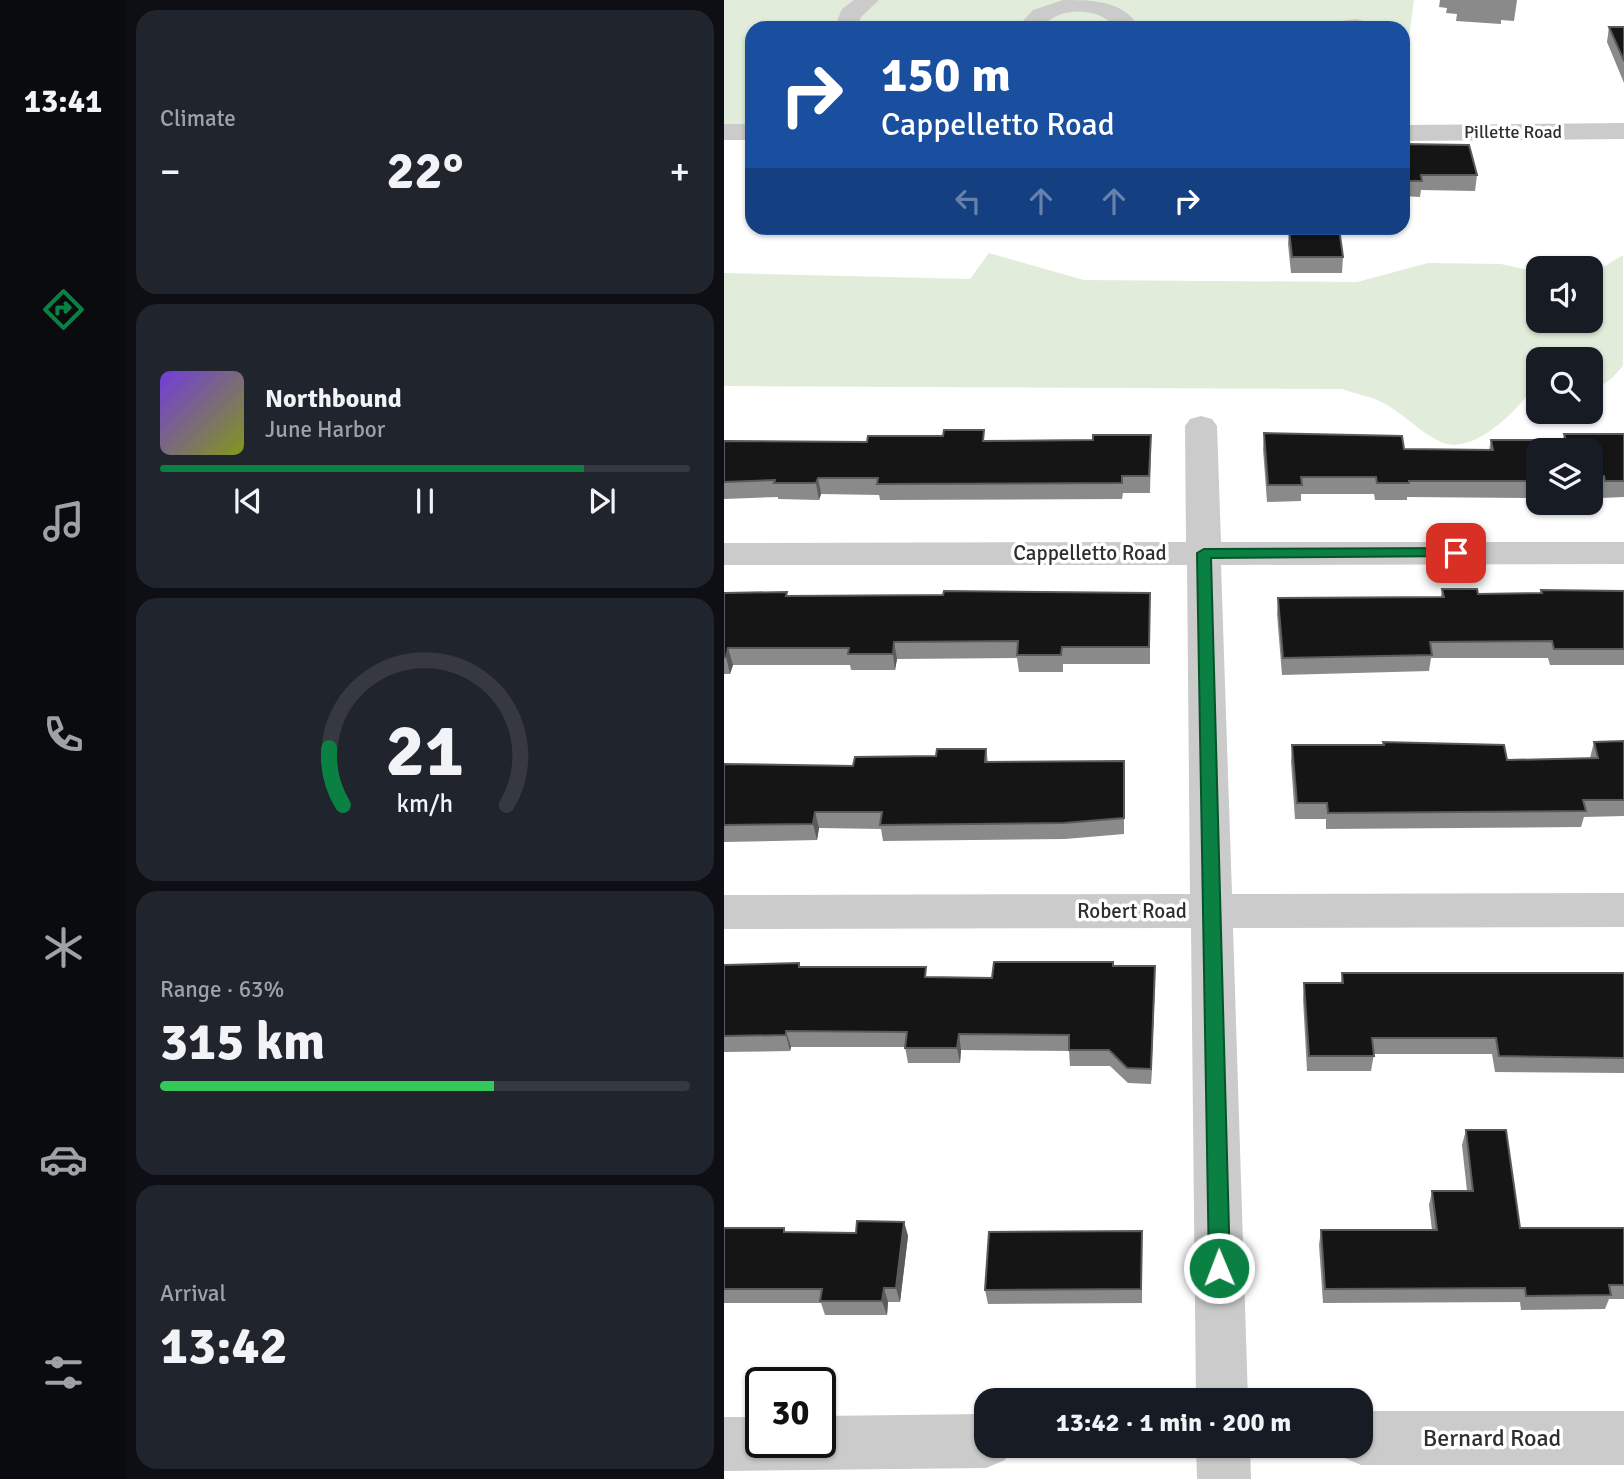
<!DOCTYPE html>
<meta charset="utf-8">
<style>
:root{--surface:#171b24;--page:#20242c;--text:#f1f3f6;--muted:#9ea1a6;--line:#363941;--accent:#0b8043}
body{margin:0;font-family:Signika,sans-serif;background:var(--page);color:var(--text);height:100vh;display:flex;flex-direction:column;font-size:26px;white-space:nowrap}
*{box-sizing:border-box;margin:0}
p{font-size:23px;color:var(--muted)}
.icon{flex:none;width:38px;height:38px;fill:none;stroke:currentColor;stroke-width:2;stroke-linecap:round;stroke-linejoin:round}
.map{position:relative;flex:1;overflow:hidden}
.drawer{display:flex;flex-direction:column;gap:10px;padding:10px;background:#0d0f14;width:598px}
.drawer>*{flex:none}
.banner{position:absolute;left:21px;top:21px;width:665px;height:214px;border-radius:21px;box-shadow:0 2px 5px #0004;background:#1a4fa0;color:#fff;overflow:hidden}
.fabs{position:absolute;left:802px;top:256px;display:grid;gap:14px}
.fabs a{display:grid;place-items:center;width:77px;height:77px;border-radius:14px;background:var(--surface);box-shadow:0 2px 5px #0004;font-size:35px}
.speed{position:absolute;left:21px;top:1367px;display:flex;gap:14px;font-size:35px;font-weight:700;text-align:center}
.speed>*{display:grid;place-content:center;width:91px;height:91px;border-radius:50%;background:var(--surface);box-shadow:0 2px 5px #0004;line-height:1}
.speed .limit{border:4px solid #111;border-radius:10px;background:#fff;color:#111}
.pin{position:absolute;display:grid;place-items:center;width:60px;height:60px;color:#fff;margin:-30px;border-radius:14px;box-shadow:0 4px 10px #0006}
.me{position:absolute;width:77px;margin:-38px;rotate:359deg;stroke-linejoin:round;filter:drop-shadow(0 0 5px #0008)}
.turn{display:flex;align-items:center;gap:24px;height:147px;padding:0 21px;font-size:32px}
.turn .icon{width:91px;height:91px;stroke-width:2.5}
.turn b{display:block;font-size:49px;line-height:60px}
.lanes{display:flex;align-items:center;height:66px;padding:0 21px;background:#0003;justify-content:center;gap:35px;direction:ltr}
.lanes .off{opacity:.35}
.big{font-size:52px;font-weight:700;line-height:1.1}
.drawer .card{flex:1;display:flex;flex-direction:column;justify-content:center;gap:10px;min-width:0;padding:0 24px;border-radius:21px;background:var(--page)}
.drawer .dial{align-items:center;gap:0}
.dial svg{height:182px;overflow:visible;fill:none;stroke:var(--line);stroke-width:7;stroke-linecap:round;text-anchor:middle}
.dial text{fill:var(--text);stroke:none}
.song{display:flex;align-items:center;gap:21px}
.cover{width:84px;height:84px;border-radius:10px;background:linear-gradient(135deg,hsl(260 70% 55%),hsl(70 70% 35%))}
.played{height:7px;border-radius:4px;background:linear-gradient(90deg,var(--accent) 80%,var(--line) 80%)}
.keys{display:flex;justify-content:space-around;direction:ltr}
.heat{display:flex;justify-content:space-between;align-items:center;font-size:38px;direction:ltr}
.charge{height:10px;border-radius:5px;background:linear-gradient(90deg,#34c759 63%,var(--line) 0)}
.trip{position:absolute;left:250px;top:1388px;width:399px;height:70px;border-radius:21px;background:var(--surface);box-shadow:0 2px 5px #0004;font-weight:700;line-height:70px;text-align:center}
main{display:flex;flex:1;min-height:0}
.tab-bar{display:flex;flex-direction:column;width:126px;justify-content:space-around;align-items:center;background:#090b0e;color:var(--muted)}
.tab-bar .icon{width:49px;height:49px}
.tab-bar .selected{color:var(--accent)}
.tab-bar b{font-size:32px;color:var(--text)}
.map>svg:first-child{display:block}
.green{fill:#e1edda}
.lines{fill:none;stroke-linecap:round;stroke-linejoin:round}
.minor{fill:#cbcbcb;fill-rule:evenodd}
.wall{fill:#8a8a8a}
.shaded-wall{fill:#5b5b5b}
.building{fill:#151515;stroke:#5b5b5b;stroke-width:2}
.route{fill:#0b8043;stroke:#07532c;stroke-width:2}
.labels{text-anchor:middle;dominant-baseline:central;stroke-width:7;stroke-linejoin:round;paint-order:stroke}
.far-street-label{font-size:18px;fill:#2e2e2e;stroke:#fff}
.street-label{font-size:21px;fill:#2e2e2e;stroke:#fff}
.near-street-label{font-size:24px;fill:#2e2e2e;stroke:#fff}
</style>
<main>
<nav class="tab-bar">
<b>13:41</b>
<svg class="icon selected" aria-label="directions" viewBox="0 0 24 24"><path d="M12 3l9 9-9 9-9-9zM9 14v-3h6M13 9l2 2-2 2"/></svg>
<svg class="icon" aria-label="music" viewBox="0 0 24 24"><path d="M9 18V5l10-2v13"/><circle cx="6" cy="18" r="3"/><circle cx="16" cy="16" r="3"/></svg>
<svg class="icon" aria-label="phone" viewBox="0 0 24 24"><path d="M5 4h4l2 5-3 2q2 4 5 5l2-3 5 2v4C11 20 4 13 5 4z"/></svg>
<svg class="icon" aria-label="climate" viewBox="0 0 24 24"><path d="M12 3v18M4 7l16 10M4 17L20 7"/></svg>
<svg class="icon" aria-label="car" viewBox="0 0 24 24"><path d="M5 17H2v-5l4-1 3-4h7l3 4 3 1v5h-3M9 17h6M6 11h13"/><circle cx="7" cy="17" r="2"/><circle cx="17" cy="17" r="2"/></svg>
<svg class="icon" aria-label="filters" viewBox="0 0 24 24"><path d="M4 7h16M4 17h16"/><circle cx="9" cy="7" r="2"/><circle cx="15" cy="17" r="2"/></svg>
</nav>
<section class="drawer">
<div class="card"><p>Climate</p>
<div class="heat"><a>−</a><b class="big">22°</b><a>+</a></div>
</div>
<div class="card">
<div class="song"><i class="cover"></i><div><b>Northbound</b><p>June Harbor</p></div></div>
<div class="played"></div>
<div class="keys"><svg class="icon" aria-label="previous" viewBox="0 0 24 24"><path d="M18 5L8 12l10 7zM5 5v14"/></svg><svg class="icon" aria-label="pause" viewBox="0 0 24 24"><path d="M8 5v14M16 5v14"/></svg><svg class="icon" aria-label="next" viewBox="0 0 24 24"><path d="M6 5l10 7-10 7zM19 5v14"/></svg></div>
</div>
<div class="card dial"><svg viewBox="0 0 100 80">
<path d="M14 69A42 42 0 1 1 86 69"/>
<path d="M14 69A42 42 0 0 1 8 44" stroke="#0b8043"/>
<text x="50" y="56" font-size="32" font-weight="700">21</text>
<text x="50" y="72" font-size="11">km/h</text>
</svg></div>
<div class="card"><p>Range · 63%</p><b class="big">315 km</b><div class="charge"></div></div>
<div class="card"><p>Arrival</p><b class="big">13:42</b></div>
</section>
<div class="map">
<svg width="900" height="1479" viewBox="0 0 900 1479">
<rect width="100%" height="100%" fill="#fff"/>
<g class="green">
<path d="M0,0H690L679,81V28H28V126H0Z"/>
<path d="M265,253L360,280L633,282L704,263L777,264L814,272V320H866V275L899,255V366L887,379L866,393V359H814V389H808C792,412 748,456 717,442C697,433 682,416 663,405C650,397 632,394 618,389L0,386V273L246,279Z"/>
</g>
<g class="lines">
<g class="minor">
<path d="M130,0H155L137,17L134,28H110L118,9Z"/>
<path d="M339,0C363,0 394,0 410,20L407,28H383L386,22C369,8 338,8 322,23L323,28H299L298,22L309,10Z"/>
<path d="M632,19L640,21L642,28H598L602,23Z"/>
<path d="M900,123V139L679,141V125Z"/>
<rect x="0" y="124" width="28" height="16"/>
<path d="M477,416L488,419L493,426L497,542H900V564L497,565L508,894L900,893V927L509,928L524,1400H472L467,928L0,929V895L466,894L463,565H0V543L462,542L461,426L466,419Z"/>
<path d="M637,1411H900V1465H637L618,1457L613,1446H637Z"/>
<path d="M262,1414V1446H287L281,1460L262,1468L0,1471V1417H37V1442H96V1416Z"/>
<path d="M472,1446H526L527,1479H473Z"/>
</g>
</g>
<g class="wall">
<path d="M716,0H793L790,21L777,20V24L732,21L733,14L722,13L723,8L715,7Z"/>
<path d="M885,27H900V83L883,42Z"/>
<path d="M679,144L753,175L751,191L697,190L696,197L679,196Z"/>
<path d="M570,229V228H615L619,257L618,273H567L564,244L565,229Z"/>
<path d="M540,433L680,449L765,450L767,440H839L840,434H900V497L877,498L876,492H866V450H814V493H812L811,498L683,497V500H651L650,494H577V501L543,502L539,449Z"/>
<path d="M0,441L143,442L261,441L427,452L426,493H399L398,499L156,500L155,495L97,494L95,500L54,499V497L0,499Z"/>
<path d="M718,589L754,594L816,593L817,590L900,591V665H826L824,658H707L705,671L558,675L553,614L554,598L717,597Z"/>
<path d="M0,593L64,596L426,593V664H339V672H295L293,658L173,659L171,670H127L126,665H9L6,674H0Z"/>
<path d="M900,741V816L860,817L857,827L602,829V819H571L567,762L568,745H659V742L783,760L866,758L870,742Z"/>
<path d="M262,749L264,762L400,761V834L341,839L159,841L157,829L95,828L93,840L0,842V764L129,766L212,756Z"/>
<path d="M75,963L76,967L204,977L268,978L389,966H431L427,1084L404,1083L386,1066H346L345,1051L237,1050L236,1063H184L181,1047H67L66,1051L0,1052V965Z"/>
<path d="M618,973H900V1073L771,1072L768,1054H650L647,1071H583L579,999L580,983H617Z"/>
<path d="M742,1130L796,1228H900V1299H885L881,1309L797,1310L796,1302L599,1303L595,1245L597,1230H708L705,1205L708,1191H743L738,1145Z"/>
<path d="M180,1222L184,1236L176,1302H164L163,1315H101L97,1303H0V1228L62,1232L132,1233Z"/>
<path d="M418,1231V1303L264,1304L261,1290Z"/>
</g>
<g class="shaded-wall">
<path d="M94,478L97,494L95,500L92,483Z"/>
<path d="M170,642L173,659L171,670L169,654Z"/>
<path d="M4,648L9,665L6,674L2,657Z"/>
<path d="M91,812L95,828L93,840L89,824Z"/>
<path d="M431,966V982L427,1084V1069Z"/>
<path d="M62,1031L67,1047L66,1051L62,1035Z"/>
<path d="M235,1034L237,1050L236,1063L233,1048Z"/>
<path d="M180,1222L184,1236L176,1302L172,1288Z"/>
<path d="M160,1288L164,1302L163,1315L158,1301Z"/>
</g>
<g class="building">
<path d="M885,27H900V61Z"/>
<path d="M679,144L745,145L753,175H697L698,181H679Z"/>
<path d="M572,228H615L619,257H568L565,229H572Z"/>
<path d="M220,430H260L259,441L369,440V435H427L425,476H398V483L153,484L154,478H94L92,483H50L51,480L0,482V441L143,442L144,436H219Z"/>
<path d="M540,433L678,436L680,449L769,450L767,440H842L840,434H900V481H881L880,476H866V450H814V481H685V483H653L652,477H577L578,485H544Z"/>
<path d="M718,589H753L754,594L818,593L817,590L900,591V649H830L828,641L706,642L708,655L559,658L554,598L720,597Z"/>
<path d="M220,591L426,593L425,647H338L337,655H293L294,641L170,642L169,654H124L125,648H4L2,657H0V593L63,592L62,596L219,595Z"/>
<path d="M900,741V800H859L862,811L604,813L603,803H573L568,745H660L659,742L780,745L783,760L874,758L870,742Z"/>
<path d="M213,749H262L261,762L400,761V818L340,823L156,825L158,812H91L89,824L0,825V764L129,766L131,757L212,756Z"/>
<path d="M270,962H389V966H431L427,1069L403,1068L385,1050H345V1035L235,1034L233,1048H181L183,1032L62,1031V1035L0,1036V965L75,963V967H202L201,977L268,978Z"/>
<path d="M618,973H900V1058L775,1056L772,1038H648L650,1056H585L580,983H619Z"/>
<path d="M742,1130H782L796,1228H900V1285H885L887,1295L802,1296L801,1288L601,1289L597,1230H713L708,1191H749Z"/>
<path d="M133,1221L180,1222L172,1288H160L158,1301H96L98,1289H0V1228H60V1232L132,1233Z"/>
<path d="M418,1231L417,1289L261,1290L265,1232Z"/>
</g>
<path class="route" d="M732,548L737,550V556L487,558L506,1268L503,1274L495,1277L488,1274L485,1268L473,553L480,549Z"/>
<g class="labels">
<g class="far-street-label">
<text x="789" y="132">Pillette Road</text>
</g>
<g class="street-label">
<text x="366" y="553">Cappelletto Road</text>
<text x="408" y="911">Robert Road</text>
</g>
<g class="near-street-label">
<text x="768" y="1438">Bernard Road</text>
</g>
</g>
</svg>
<div class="fabs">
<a><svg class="icon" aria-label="sound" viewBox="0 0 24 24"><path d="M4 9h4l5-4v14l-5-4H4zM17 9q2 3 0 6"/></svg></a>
<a><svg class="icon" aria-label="search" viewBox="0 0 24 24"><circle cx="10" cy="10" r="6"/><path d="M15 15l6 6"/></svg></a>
<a><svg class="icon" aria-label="layers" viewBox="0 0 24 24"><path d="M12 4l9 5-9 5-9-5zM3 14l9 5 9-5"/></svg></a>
</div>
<div class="speed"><div class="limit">30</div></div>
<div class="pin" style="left:732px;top:553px;background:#d93025"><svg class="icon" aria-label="arrive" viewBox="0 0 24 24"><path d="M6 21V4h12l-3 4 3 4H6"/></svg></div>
<svg class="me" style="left:495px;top:1268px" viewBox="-20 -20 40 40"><circle r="17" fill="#0b8043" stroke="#fff" stroke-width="3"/><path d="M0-11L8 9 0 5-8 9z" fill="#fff"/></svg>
<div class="trip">13:42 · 1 min · 200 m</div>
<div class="banner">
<div class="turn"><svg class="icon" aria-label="right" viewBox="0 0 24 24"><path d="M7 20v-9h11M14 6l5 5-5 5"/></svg><div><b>150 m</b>Cappelletto Road</div></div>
<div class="lanes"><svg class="icon off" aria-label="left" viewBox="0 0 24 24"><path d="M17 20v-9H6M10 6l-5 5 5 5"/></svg><svg class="icon off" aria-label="ahead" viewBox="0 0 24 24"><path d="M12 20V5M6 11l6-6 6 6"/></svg><svg class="icon off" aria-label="ahead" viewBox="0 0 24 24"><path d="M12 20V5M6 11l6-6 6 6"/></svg><svg class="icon" aria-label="right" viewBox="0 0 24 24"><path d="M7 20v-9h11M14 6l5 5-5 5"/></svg></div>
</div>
</div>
</main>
